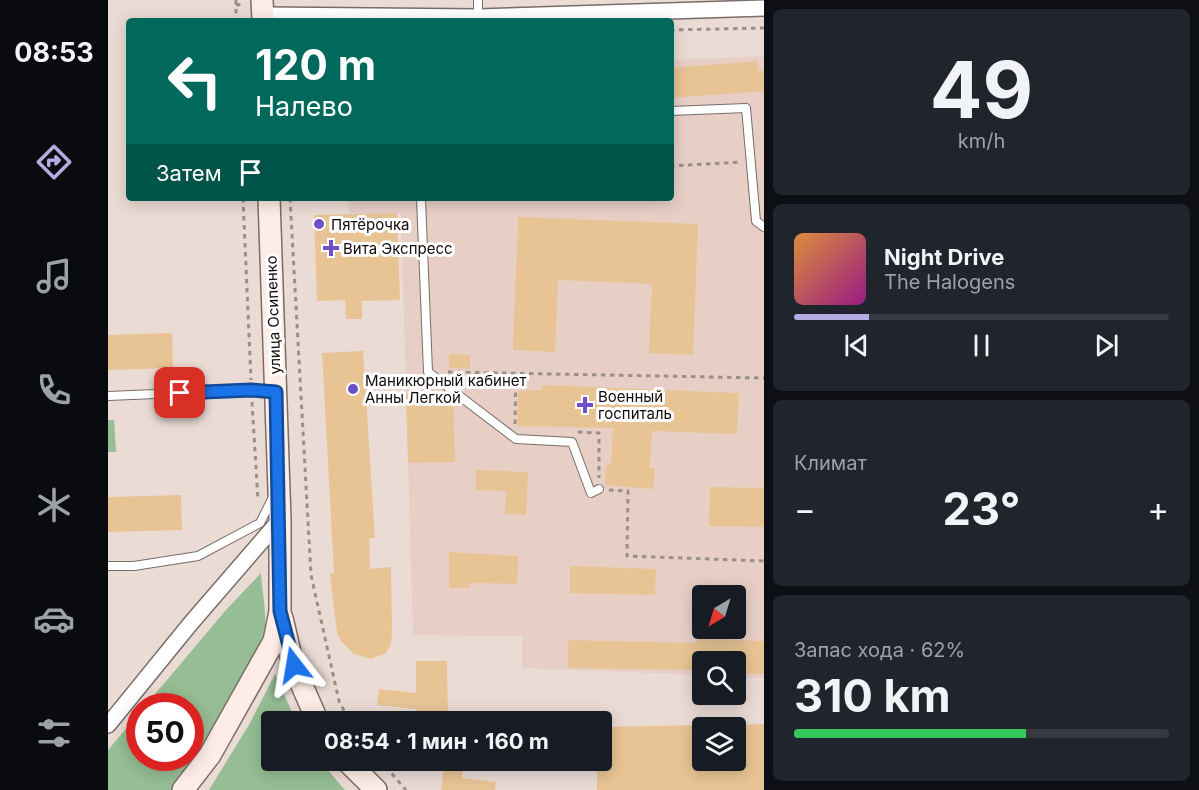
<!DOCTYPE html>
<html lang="ru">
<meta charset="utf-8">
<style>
:root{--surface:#171b24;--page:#20242c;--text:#f1f3f6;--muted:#9ea1a6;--line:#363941;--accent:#b6aae2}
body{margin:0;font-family:Inter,sans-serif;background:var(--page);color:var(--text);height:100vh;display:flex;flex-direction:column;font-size:22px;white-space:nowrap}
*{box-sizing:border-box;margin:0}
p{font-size:20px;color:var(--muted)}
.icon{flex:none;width:33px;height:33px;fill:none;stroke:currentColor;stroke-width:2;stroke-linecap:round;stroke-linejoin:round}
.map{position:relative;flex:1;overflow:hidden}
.side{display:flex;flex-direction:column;gap:9px;padding:9px;background:#0d0f14;width:435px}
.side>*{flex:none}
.guide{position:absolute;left:18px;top:18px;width:548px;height:183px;border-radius:6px;box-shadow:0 3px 15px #0003;background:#00695c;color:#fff;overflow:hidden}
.needle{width:39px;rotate:218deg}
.fabs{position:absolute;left:584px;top:585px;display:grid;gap:12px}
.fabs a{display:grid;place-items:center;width:54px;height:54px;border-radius:6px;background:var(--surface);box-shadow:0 3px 15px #0003;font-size:30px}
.speed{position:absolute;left:18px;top:693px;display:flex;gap:12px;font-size:30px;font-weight:700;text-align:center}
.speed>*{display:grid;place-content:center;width:78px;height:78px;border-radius:50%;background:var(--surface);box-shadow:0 3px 15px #0003;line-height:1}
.speed .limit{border:9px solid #d22;background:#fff;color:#111}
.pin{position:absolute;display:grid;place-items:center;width:51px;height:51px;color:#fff;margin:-26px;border-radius:12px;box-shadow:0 3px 9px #0006}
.me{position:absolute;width:66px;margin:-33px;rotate:346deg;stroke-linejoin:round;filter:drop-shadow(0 0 4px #0008)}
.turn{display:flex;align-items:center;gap:21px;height:126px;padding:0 30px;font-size:27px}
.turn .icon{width:78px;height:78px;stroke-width:2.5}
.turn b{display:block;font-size:42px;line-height:51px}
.then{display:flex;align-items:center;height:57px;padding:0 30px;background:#0003;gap:12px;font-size:22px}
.big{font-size:45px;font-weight:700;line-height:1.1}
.side .card{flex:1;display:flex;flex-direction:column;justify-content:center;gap:9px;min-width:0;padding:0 21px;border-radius:9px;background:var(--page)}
.side .dial{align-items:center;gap:0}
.dial b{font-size:78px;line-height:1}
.song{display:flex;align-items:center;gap:18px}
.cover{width:72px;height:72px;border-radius:9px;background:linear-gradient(135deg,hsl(30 70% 55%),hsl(310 70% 35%))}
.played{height:6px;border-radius:3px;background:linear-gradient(90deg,var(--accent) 20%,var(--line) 20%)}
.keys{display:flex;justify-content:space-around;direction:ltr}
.heat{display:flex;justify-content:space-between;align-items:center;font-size:33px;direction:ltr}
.charge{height:9px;border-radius:4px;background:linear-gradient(90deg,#34c759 62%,var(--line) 0)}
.trip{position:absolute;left:153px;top:711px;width:351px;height:60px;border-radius:6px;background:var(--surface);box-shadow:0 3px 15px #0003;font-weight:700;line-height:60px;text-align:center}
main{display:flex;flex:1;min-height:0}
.tab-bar{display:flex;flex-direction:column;width:108px;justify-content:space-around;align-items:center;background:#090b0e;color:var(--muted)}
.tab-bar .icon{width:42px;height:42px}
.tab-bar .active{color:var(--accent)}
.tab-bar b{font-size:27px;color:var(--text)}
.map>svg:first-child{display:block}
.built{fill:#e7cfc6;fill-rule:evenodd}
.green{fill:#96bd93}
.building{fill:#e8c495}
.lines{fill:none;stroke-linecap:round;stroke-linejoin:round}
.lane-casing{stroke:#7a6c67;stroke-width:10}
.street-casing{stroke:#7a6c67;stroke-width:18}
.secondary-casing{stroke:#7a6c67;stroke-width:24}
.path{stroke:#9b8f8a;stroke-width:3;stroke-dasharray:4.5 4.5;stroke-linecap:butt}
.lane{stroke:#fff;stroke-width:8}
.street{stroke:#fff;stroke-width:15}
.secondary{stroke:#fdede6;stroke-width:21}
.route-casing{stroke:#114b97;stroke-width:15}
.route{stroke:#1a73e8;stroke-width:10}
.poi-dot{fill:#6d50c9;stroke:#fff;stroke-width:2}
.labels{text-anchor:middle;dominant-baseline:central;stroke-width:6;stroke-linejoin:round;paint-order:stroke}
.poi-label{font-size:15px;fill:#100b09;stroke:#fff;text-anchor:start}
.street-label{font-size:15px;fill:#100b09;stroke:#fff}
</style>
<main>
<nav class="tab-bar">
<b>08:53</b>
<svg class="icon active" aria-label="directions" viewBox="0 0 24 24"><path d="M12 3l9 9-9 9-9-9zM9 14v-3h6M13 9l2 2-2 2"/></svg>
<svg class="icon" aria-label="music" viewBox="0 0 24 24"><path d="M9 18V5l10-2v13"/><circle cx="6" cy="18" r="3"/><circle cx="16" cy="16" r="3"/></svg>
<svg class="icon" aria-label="phone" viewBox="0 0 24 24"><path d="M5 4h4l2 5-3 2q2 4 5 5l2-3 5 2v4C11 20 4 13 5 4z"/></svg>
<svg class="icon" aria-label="climate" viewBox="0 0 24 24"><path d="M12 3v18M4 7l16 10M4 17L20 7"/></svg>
<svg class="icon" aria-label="car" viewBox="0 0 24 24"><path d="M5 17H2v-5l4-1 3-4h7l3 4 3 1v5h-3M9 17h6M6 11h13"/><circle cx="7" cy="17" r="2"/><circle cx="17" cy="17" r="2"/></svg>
<svg class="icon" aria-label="filters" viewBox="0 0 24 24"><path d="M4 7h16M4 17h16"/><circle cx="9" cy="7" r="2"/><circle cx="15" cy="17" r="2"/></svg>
</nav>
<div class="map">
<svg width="656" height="790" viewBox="0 0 656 790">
<rect width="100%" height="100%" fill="#ebdbd5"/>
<path class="built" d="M656,56V678L627,677V662H594V675L414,668V636L305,635L293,213L241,214L240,198H562L563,60ZM594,596H627V628H594Z"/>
<g class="green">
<path d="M0,420H6L8,452H0Z"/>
<path d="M153,573C154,590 158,608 157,625C152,664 89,759 63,790H0V750L31,713L32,758H82V706H37L118,610Z"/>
<path d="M167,674L188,721L164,722V760L212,761L237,790H101L142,723Z"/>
</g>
<g class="building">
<path d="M649,61L650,71H656V91L563,98L562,68Z"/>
<path d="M289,213L292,300L254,301V319H238L237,300L209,301L206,215Z"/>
<path d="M410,217L590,224L585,355L541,353L544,284L450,280L447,352L405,350Z"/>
<path d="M64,333L65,368L0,370V335Z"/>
<path d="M255,351L267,538H261L262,569L283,567L284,632L283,644L278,653L263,659L246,654L233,641L229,633L222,574L226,573L214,353Z"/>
<path d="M341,354L362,355V369L341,368Z"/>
<path d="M434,385L631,393L629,434L544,431L542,468H547L545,489L497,485L498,465H503L505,428L409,426L410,391L434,390Z"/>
<path d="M337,393L345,399L347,462L300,463L298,394Z"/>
<path d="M368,470L420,472L418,515L397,514L398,491L368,490Z"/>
<path d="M602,487L656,488V527L601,526Z"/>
<path d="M73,495L74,530L0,532V497Z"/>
<path d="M341,552L410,556L409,584L362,583L361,588H341Z"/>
<path d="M462,566L548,569L547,595L462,593Z"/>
<path d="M589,639L656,641V674L627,673V662H594V670L460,668V640L588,643Z"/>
<path d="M308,661H339L340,722H310L308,709L269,705L271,689L308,693Z"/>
<path d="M656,724V790H489V760H494V727L594,725V760H627V725Z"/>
<path d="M337,760H356L354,778L388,782L387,790H333Z"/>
</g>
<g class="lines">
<g class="lane-casing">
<g id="lane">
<path d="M370,0V17"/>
<path d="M562,111L638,108L648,221L656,227"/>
<path d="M313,198L320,372L408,439L464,442L483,493L491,489"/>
<path d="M0,396L143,390L166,392"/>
<path d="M0,566H26L90,556L152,523L165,497"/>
</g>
</g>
<g class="street-casing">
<g id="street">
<path d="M155,15L370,17L656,8"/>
<path d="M0,725L83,623L172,520"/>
</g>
</g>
<g class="secondary-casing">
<g id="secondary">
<path d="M154,0L155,21"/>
<path d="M174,618L185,665L210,722"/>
<path d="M238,760L268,790"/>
<path d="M75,790L102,755L166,641L172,611V520L161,198"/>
</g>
</g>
<g class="path">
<path d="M128,0V21"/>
<path d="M128,5L136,4"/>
<path d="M562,30L656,28"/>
<path d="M562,166L633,162"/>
<path d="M135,198L143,380"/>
<path d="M182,198L203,575L231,701L242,722"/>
<path d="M340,372L656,378"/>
<path d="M144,402L150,500"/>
<path d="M407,424L408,372"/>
<path d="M470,432L491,433V478"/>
<path d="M501,490L520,491L519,556L656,561"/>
<path d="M272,760L298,790"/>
</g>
<use href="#lane" class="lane"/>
<use href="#street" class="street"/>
<use href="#secondary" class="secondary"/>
</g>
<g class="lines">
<g class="route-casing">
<path id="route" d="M72,393L143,390L168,392L172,611L186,665"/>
</g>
<use href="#route" class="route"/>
</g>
<g class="poi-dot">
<circle cx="211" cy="224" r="6"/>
<path d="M220 239h6v6h6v6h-6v6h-6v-6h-6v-6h6z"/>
<circle cx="245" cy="389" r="6"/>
<path d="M474 396h6v6h6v6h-6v6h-6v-6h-6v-6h6z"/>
</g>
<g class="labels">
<g class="poi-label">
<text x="223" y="224">Пятёрочка</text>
<text x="235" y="248">Вита Экспресс</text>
<text x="257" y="380">Маникюрный кабинет<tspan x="257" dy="17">Анны Легкой</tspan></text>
<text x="490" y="396">Военный<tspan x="490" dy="17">госпиталь</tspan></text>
</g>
<g class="street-label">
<text transform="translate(165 315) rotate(-92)">улица Осипенко</text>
</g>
</g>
</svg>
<div class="fabs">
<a><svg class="needle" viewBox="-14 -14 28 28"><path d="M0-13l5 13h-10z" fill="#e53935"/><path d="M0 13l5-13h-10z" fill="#9ea1a6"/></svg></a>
<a><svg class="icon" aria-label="search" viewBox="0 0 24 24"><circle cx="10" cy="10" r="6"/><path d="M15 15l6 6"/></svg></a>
<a><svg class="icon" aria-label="layers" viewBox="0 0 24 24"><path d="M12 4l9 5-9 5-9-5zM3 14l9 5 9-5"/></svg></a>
</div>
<div class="speed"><div class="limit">50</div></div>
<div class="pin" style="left:72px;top:393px;background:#d93025"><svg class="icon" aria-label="arrive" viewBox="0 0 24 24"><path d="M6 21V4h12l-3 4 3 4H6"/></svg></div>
<svg class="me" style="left:186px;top:665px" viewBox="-20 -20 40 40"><path d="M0-17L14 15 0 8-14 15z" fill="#1a73e8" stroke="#fff" stroke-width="4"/></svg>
<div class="trip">08:54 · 1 мин · 160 m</div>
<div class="guide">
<div class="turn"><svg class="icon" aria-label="left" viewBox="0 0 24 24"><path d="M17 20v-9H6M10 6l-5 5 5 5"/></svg><div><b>120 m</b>Налево</div></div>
<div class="then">Затем<svg class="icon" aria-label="arrive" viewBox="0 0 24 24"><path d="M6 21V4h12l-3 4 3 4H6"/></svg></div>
</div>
</div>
<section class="side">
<div class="card dial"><b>49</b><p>km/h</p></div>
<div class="card">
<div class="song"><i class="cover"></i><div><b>Night Drive</b><p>The Halogens</p></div></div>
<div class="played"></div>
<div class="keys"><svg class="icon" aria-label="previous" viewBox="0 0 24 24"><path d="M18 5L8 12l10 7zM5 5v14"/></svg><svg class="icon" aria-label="pause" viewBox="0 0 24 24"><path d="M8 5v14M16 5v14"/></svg><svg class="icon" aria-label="next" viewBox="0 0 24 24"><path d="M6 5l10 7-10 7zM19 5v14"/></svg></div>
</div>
<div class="card"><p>Климат</p>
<div class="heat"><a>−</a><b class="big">23°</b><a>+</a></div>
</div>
<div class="card"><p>Запас хода · 62%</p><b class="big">310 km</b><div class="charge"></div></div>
</section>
</main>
